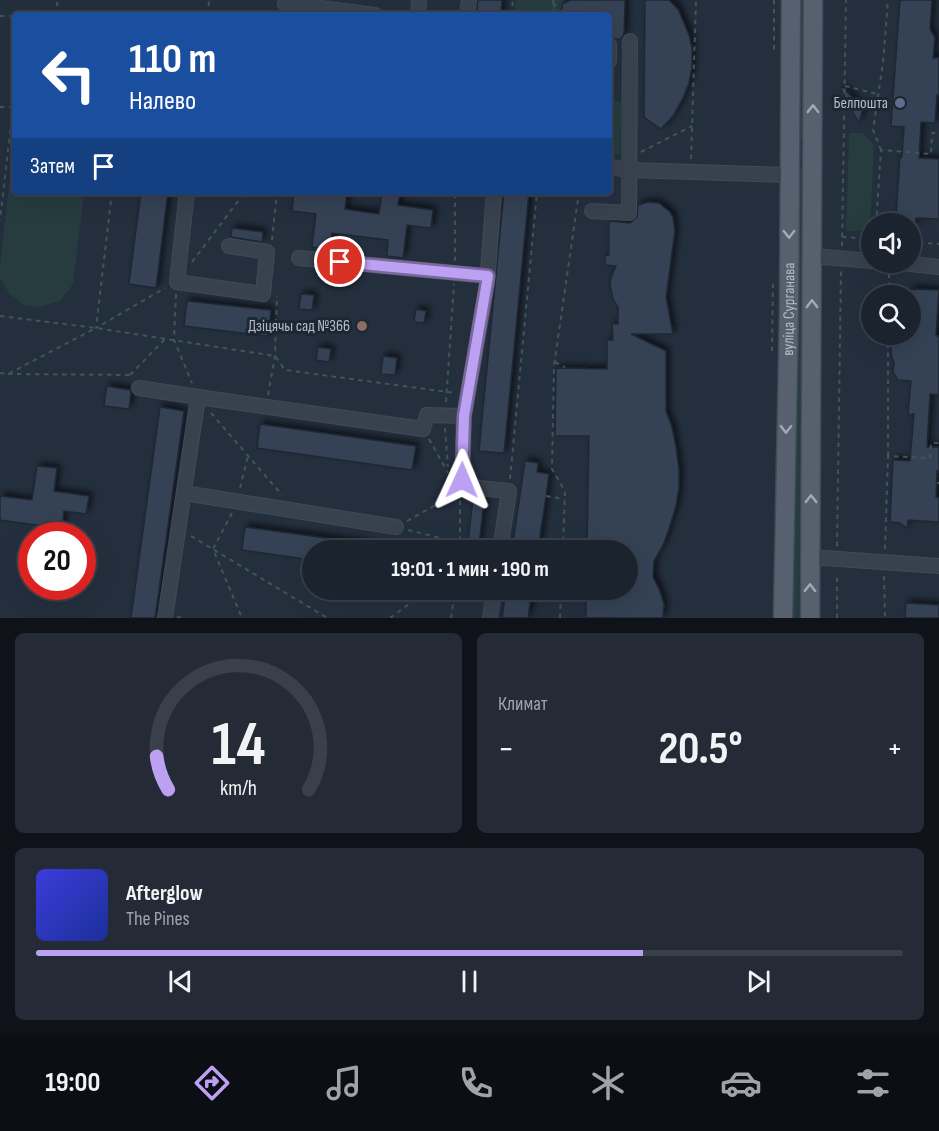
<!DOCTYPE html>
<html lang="ru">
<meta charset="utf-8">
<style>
:root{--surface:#1b232e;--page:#242b36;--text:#f1f3f6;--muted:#a0a4aa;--line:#39404a;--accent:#bca0f2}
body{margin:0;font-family:"Sofia Sans Condensed",sans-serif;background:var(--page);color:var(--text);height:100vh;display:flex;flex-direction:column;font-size:22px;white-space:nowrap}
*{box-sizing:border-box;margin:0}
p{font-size:20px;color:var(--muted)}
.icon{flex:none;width:33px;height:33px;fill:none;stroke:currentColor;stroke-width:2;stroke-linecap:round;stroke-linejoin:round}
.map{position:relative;height:618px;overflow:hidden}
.side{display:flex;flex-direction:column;gap:15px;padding:15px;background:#0f1319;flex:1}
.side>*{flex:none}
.banner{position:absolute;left:12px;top:12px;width:600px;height:183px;border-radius:6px;box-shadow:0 6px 24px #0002,0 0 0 2px var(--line);background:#1a4fa0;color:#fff;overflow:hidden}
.buttons{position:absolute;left:861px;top:213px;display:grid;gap:12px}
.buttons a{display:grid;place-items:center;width:60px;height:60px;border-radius:50%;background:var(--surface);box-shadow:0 6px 24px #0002,0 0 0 2px var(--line);font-size:30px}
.speed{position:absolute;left:18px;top:522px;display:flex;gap:12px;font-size:30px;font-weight:700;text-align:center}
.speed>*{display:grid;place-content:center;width:78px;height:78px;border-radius:50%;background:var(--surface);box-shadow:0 6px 24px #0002,0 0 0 2px var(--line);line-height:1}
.speed .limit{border:9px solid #d22;background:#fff;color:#111}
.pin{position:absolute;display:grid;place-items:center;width:51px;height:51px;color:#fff;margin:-26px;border:3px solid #fff;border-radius:50%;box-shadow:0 2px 6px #0007}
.me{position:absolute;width:66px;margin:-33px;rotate:1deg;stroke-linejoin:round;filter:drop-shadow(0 0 4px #0008)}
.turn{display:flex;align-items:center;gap:21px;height:126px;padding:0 18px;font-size:27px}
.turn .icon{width:78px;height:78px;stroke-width:2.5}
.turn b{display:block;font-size:42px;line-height:51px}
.then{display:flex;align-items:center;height:57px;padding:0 18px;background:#0003;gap:12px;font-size:22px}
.big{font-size:45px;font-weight:700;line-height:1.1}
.side .widget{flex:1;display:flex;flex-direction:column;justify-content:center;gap:9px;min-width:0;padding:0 21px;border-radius:9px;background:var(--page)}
.side .dial{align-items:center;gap:0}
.dial svg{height:156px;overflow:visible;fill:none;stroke:var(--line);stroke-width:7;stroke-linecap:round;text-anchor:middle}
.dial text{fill:var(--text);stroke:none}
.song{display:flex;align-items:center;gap:18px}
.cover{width:72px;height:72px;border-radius:9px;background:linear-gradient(135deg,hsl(240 70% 55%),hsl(230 70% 35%))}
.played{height:6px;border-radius:3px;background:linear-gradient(90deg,var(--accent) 70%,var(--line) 70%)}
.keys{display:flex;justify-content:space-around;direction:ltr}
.heat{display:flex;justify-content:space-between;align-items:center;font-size:33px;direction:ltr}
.side .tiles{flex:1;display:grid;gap:15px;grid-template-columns:1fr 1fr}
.widget:last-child{grid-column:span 2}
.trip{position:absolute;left:302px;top:540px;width:336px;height:60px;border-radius:30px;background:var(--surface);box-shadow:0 6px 24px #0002,0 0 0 2px var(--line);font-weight:700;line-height:60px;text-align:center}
.menu{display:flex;height:96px;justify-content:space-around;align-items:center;background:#0b0e12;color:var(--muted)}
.menu .icon{width:42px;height:42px}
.menu .current{color:var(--accent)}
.menu b{font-size:27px;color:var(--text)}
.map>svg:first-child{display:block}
.green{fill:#263c3f}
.building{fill:#364354;stroke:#1f2835;stroke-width:1.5;filter:url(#shadow)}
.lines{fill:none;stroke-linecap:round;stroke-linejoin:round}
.minor-casing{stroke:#414a57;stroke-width:16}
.major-casing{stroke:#414a57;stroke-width:21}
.path{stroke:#3f5557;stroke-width:2;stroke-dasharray:4.5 4.5;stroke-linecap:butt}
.minor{stroke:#38414e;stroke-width:14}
.major{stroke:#56606e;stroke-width:18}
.oneway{stroke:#a1aab7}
.route-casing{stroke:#7a689d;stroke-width:15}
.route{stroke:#bca0f2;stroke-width:10}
.service-dot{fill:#5c6f8a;stroke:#1d2633;stroke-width:2}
.education-dot{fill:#8d6e63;stroke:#1d2633;stroke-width:2}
.labels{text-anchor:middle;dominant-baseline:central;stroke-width:6;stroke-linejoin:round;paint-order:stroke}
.poi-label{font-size:16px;fill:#b4bcc9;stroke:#1d2633;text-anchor:end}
.street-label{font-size:16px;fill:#b4bcc9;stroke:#1d2633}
</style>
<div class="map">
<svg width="939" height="618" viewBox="0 0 939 618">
<defs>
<filter id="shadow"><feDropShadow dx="3.5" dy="-3.5" stdDeviation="3" flood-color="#0009"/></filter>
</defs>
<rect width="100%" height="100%" fill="#242f3e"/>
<g class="green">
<path d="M516,0H564V15H514Z"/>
<path d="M801,0H808L806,139L800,140Z"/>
<path d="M609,102H622L620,154L609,155Z"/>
<path d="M849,133H863L874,145L870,231H846Z"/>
<path d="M15,154V192H84L73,284L60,301L40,307L24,305L9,293L0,278V266L12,159Z"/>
<path d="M799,169H806V257L798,618H791Z"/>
</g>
<g class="building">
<path d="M478,0H502L501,15H476Z"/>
<path d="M571,0H625L624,34L621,39H616L609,36V15H562V4Z"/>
<path d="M645,0H669L678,9L689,35L692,48V67L689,83L683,98L673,116L661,129L644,117Z"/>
<path d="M900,0H932L930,29L935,38L933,58H939V95H937L935,123L921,122L919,158L939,159V219L916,218L915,227L909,218L896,217L900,157H902L904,127L891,126Z"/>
<path d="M842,87L863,108L859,123L840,88Z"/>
<path d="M141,192H168L156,288L129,284Z"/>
<path d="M294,192L330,196V192H347L345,209L379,214L382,192H400L398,205L433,210L431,228L407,225L403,258L387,256L388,240L332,233L330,249L312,247L316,214L292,211Z"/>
<path d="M504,192H529L504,453L479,451Z"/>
<path d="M648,202L659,203L670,212L673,217L675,231L666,297L673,334H631L666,351V411L672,427L676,447L679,470V487L676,506L670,526L664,543L654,561L653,577L660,591L664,604L663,618H586V590H627V550H587L589,436H555L556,368L607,369V340H613L612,324H618V307L613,299L610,285L611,278L616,266L605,265V256L609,255V221L630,223L637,217L638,205Z"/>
<path d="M232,228L263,232L262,242L231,237Z"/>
<path d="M910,289L939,290L936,336H939V395L930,394L927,447H939V472L937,471L936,497L939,498V522L908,520L907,528L900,523L890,522L893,460L910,461L914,414L908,415L911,381L898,380L893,372L894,363L891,354V334H910Z"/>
<path d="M301,294L314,295L312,310L299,309Z"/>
<path d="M187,301L271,310L268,336L184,326Z"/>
<path d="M416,309L426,311L424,323L414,322Z"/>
<path d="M318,347L331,349L329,362L316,360Z"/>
<path d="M383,356L397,358L395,375L381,374Z"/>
<path d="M107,386L130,390L131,392L129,409L104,406Z"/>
<path d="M160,407L184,411L155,618H131Z"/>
<path d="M260,424L416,446L412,470L257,448Z"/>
<path d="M525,461L538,463L537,472L549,474L546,496L538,550H512Z"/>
<path d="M37,466L57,468L54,491L89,496L86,514L64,511L61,536H41L43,526L0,520V496L32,500Z"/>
<path d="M473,498L484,500L479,545L468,544Z"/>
<path d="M245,527L370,544L369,550H312V560L242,550Z"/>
<path d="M506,590H532L528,618H502Z"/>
<path d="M906,603L939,605V618H905Z"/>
</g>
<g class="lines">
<g class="minor-casing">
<g id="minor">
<path d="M286,0L285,4L313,7"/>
<path d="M314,0L313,7L375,15"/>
<path d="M418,15L419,0"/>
<path d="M467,15L469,0"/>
<path d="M609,61V45"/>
<path d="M609,167L629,170L790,175"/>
<path d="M187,192L177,282L263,294L267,252L229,246"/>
<path d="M494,192L487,284L464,416L462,480L478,488L509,491L500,550"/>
<path d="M592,211L629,213L630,41"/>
<path d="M812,256L872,261"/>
<path d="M299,258L487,276"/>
<path d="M893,262L939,267"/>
<path d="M139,388L198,397L423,429L427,415L464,416"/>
<path d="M184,493L396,527"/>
<path d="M810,557L939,566"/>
<path d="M165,618L198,397"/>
<path d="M490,618L494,590"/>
</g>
</g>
<g class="major-casing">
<g id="major">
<path id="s1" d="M783,618L789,311L791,0"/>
<path d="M810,618L813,0"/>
</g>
</g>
<g class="path">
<path d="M553,0L554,15"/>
<path d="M774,0V54"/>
<path d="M55,15L58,0"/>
<path d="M69,15H70"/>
<path d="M208,15L209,0"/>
<path d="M511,15L513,0"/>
<path d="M549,15L558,0"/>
<path d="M0,16H15"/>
<path d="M845,86L877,94"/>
<path d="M0,107H13L0,220"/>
<path d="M13,107L15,89"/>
<path d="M881,150L873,130L883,63L888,0"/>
<path d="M641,152L692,126"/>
<path d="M691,159L696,0"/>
<path d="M112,192L96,328L165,288"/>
<path d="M876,224L881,150L931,154L932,133H939"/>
<path d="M842,237L872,239"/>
<path d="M272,240L277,192"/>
<path d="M910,242L939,244"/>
<path d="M842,246L846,0"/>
<path d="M455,261V192"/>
<path d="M192,262L245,192"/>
<path d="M176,294L174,340L192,383"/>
<path d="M889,296V274"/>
<path d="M0,316L96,328L275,356L285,370L455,393"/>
<path d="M772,351L773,279"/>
<path d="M555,362L565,367"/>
<path d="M0,373L8,374L94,329"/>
<path d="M8,374L130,375"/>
<path d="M130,375L166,338"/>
<path d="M268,395L275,356L277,296"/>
<path d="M446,402L454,284"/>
<path d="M211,413L282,495"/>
<path d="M445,428L448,467"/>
<path d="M429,439L448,473"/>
<path d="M888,456V334"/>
<path d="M510,479L537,192"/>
<path d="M937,483H939"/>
<path d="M240,488L248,456"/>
<path d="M546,496L564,499"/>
<path d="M232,513L213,549L242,618"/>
<path d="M407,521L459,492"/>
<path d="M408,530L461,543L473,550"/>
<path d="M191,536L324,616L330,618"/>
<path d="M837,546L841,270"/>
<path d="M885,549L888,456L930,458L931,443H939"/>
<path d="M460,550V494"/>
<path d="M563,550L565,491L552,469L554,366L579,192"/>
<path d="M884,576L885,618"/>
<path d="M177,617L185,618"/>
<path d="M390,618L428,590"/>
<path d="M451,618L455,590"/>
<path d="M560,618L561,590"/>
<path d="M837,618V573"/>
</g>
<use href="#minor" class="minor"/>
<use href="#major" class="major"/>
</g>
<defs><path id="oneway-chevron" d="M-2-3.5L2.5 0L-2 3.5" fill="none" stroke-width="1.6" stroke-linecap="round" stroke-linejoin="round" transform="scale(1.5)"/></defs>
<g class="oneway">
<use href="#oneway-chevron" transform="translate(813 109) rotate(-90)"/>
<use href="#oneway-chevron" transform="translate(789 234) rotate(90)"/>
<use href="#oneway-chevron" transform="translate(812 304) rotate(-90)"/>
<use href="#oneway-chevron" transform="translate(786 429) rotate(91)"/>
<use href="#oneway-chevron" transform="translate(811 499) rotate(-90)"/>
<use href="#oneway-chevron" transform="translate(810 588) rotate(-89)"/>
</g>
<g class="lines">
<g class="route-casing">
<path id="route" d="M340,262L488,276L464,416L462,480"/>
</g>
<use href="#route" class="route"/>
</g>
<circle class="service-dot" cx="900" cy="103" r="6"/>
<circle class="education-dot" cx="362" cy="326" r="6"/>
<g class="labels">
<g class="poi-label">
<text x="888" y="103">Белпошта</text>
<text x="350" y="326">Дзіцячы сад №366</text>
</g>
<g class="street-label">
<text stroke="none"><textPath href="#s1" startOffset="309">вуліца Сурганава</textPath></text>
</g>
</g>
</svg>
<div class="buttons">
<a><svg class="icon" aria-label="sound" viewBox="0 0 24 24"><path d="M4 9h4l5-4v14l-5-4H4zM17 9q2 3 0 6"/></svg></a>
<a><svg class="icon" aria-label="search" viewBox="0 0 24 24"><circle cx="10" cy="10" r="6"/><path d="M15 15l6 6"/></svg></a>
</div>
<div class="speed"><div class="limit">20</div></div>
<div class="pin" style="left:340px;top:262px;background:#d93025"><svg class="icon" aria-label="arrive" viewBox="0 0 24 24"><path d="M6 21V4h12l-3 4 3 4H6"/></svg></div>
<svg class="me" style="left:462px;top:480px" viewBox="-20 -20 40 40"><path d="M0-17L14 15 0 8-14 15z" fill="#bca0f2" stroke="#fff" stroke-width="4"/></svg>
<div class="trip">19:01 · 1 мин · 190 m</div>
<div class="banner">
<div class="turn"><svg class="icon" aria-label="left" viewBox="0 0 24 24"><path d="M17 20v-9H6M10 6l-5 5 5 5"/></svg><div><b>110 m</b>Налево</div></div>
<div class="then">Затем<svg class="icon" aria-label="arrive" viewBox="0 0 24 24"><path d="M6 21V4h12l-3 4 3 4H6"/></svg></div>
</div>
</div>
<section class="side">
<div class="tiles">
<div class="widget dial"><svg viewBox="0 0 100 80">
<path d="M14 69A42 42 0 1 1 86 69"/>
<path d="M14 69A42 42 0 0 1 8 52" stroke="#bca0f2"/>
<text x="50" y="56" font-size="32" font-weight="700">14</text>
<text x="50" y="72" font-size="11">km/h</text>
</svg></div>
<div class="widget"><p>Климат</p>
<div class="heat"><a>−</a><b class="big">20.5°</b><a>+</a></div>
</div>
<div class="widget">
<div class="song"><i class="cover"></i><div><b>Afterglow</b><p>The Pines</p></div></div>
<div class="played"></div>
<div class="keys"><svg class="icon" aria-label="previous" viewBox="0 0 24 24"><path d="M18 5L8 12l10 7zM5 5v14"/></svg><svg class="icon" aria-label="pause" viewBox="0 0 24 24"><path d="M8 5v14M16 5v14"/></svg><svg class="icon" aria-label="next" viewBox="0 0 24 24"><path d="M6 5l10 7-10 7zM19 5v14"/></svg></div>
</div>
</div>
</section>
<nav class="menu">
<b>19:00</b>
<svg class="icon current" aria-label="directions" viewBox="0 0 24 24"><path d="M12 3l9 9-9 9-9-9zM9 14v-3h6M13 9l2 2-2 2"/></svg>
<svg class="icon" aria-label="music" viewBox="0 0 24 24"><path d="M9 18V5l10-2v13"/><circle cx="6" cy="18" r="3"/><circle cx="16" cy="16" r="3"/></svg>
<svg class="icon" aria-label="phone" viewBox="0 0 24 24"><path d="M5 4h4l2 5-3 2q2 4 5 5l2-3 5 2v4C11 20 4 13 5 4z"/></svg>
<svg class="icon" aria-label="climate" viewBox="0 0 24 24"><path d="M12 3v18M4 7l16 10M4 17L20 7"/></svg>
<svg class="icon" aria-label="car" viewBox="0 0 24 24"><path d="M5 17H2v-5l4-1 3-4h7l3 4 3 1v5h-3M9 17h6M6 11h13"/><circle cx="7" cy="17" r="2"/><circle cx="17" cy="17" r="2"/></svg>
<svg class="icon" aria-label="filters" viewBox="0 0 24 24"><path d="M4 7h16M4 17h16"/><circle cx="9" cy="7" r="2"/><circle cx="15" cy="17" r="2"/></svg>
</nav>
